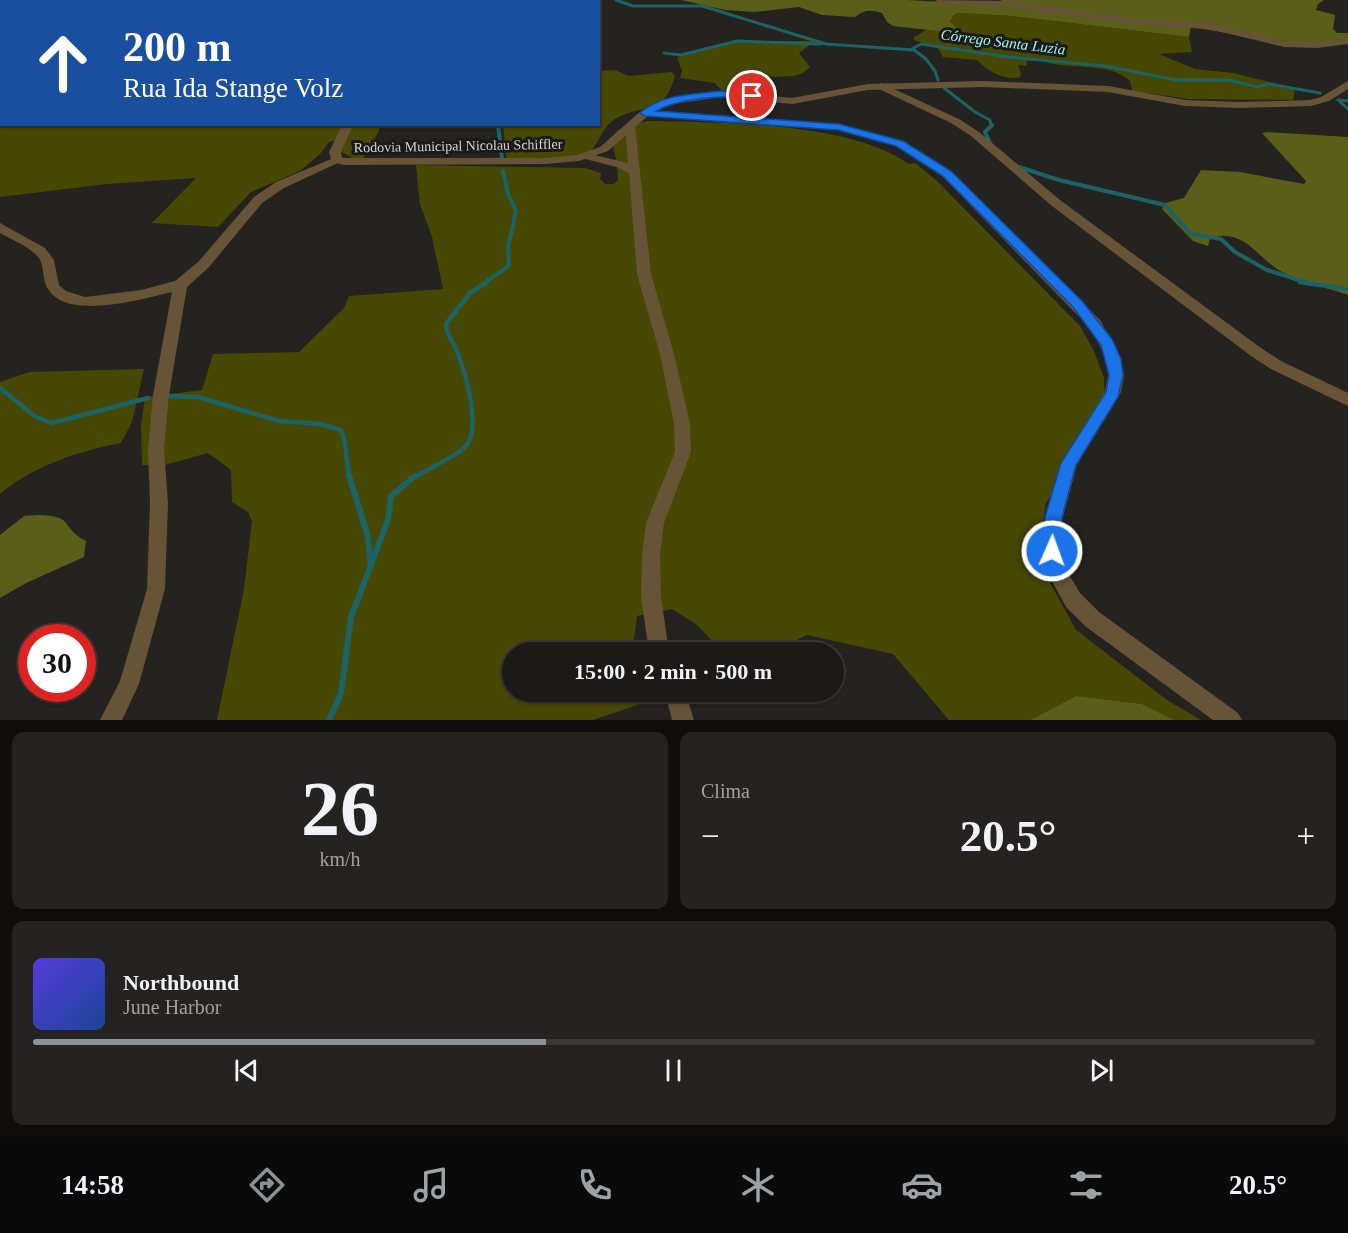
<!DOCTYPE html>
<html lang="pt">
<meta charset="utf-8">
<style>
:root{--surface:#1c1a18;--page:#252321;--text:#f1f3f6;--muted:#a0a1a2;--line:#3a3837;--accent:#8c9099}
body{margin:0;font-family:Georgia,serif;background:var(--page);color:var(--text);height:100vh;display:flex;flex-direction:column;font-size:22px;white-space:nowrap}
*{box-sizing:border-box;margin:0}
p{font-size:20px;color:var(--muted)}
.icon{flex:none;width:33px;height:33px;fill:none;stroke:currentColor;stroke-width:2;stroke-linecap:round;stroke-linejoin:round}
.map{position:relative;height:720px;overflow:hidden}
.side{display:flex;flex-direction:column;gap:12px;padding:12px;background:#0f0e0d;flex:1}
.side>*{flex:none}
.banner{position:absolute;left:0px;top:0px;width:600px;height:126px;box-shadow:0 2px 4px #0004,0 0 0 2px var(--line);background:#1a4fa0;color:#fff;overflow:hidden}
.speed{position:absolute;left:18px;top:624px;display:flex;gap:12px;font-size:30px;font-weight:700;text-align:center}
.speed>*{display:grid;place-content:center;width:78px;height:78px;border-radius:50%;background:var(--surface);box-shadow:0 2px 4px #0004,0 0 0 2px var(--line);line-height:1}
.speed .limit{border:9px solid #d22;background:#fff;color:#111}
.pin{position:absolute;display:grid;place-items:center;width:51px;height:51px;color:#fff;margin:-26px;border:3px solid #fff;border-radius:50%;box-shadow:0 2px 6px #0007}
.me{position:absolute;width:66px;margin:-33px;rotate:2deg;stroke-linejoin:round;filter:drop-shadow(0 0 4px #0008)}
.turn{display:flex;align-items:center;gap:21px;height:126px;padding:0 24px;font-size:27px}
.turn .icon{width:78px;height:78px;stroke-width:2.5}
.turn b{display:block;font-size:42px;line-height:51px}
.big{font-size:45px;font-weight:700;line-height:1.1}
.side .widget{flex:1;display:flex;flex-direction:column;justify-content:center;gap:9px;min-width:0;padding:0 21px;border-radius:12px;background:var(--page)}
.side .dial{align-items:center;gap:0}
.dial b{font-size:78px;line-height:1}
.song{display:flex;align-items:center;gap:18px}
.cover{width:72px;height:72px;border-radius:9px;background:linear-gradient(135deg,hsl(250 70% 55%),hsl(220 70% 35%))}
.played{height:6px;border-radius:3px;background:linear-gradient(90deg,var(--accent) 40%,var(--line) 40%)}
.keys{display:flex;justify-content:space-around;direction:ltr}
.heat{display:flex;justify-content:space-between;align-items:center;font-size:33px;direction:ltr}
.side .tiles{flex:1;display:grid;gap:12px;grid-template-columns:1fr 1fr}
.widget:last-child{grid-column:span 2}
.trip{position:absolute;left:502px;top:642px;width:342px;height:60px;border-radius:30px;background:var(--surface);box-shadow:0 2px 4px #0004,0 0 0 2px var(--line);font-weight:700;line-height:60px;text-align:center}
.dock{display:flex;height:96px;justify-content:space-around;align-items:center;background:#0b0a0a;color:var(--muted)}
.dock .icon{width:42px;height:42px}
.dock .current{color:var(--accent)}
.dock b{font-size:27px;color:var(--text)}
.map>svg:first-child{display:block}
.green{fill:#464804}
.forest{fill:#5b5e18}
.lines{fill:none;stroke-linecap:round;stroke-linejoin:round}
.stream-far3{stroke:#1c6366;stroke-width:3}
.stream-far2{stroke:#1c6366;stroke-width:4}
.stream-far1{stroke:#1c6366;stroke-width:4.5}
.stream{stroke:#1c6366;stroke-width:6}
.minor{fill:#675336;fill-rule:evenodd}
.tertiary{fill:#675336;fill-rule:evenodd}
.route{fill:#1a73e8;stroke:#114b97;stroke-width:1.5}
.labels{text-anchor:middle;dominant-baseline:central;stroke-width:6;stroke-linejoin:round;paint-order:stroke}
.far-street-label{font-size:14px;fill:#d5d4d2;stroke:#1c1a17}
.far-water-label{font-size:15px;font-style:italic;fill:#9bf4f8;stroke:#1c1a17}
</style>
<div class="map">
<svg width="1348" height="720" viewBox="0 0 1348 720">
<rect width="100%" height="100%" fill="#252320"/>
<g class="green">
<path d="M959,13L1012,16L1189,37L1192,52L1159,54L1195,69L1233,73L1290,87L1295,91L1293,100L1189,99L1132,91L1130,81C1111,64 1083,68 1060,65C1048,63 1039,59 1026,61L1027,66L1018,65L1021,74L1020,77C1005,81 987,71 977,60L943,57L938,48L914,40V37L926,30H956L950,22L954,15Z"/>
<path d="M737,41H815L799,53L810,67L803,73L794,76L769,77L741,98L723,92L715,83L680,78L682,71L677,57Z"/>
<path d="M0,60L2,124L381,125L378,133L364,155L365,161L355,159L339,151L338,140L329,142L320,154L300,171L251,192L218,227L152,223L196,178L107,184L0,197Z"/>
<path d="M615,70L629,76L672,72L675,76C663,122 634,100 608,125C598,136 596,154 577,159C557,163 528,161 507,162L503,125L598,124L599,71Z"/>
<path d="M649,121C723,123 848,121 909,164L915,163L936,180L1080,326L1094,351L1104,378L1105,399L1098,424L1046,503L1037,559L1076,630L1167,700L1201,720H1174L1142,704L1076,696L1030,720H949L893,654L807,635L771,652H723L696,624L672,609L637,616L633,647L635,652H513V692H646L649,701L593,720H217L244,589L252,521L248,512L232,502L231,470L208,453L161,466L142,465L141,426L145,397L202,390L213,354L299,352L344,308L349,296L443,289L432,237L420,204L416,165L585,168L601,173L600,179L605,184H614L618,180C618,141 594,130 649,121Z"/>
<path d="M144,369L132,422L121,443C79,451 33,466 0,494V382L29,372Z"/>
</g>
<g class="forest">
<path d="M681,0H907L999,5L1001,0H1324L1318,4L1316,10L1335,15L1333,29L1337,33H1348V42L1314,47L1191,27L1189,37L1012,16L959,13L954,15L950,22L957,28L956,30L938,31L893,26L887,22L882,13C871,10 865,9 855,17L822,15L799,7L755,12L725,10Z"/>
<path d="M1268,132L1348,137V295C1328,288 1306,283 1286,274C1257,261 1247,227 1210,238L1208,246L1193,241L1162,209L1165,203L1184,198L1201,170L1240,172L1304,184L1306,181L1262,133Z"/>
<path d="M37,515C77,516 58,526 86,541L84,557L26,583L0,598V535L24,516Z"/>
<path d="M1076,696L1142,704L1174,720H1030Z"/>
</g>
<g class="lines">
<g class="stream-far3">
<path d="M616,0L633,6H702L826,44L914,50L926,59L935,71L938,80"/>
<path d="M910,50L921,44L1009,57L1106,66L1176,80H1229L1257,87L1268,84L1320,93"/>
<path d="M664,53L681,55L737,41L821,44"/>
<path d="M944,88L975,112L990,120L991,126"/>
<path d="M1338,100L1348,109"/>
<path d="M1338,100L1348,101"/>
<path d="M498,124V126"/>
</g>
<g class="stream-far2">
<path d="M498,125L502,158"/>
<path d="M990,143L985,132L992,125"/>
<path d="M1019,167L1059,180L1165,205L1191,234L1221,239L1235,252L1267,270L1308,283"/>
<path d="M484,283L509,266L508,247L516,211L508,194L503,171"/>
</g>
<g class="stream-far1">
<path d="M1300,282L1348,289"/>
<path d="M0,388L36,417L52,423L148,398"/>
<path d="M169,396L198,397L279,421L320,424L341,430C348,445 345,462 350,478"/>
<path d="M413,478C426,470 455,457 465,447C482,430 466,375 458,354C454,343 446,335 446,324L470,293L487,282"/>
</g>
<g class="stream">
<path d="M349,476L367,533L371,565"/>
<path d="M329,720L341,693L351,617L388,520L391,496L415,476"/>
</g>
<g class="minor">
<path d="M935,0L1009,1L1130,18L1209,23L1284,41L1317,42L1348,38V44L1317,48L1284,47L1209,29L1130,24L1009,7L939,3Z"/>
<path d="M881,83L959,119L979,132L1060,200L1261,348L1281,361L1348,393V406L1271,369L1251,356L1052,206L971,136L951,123L877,88L876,86Z"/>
<path d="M645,110L839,124L904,142L951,171L1100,320L1121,359L1124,375L1121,392L1077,465L1063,517L1061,551L1068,573L1080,593L1099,612L1238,713L1242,720H1213L1085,626L1066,607L1053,583L1043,551L1045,517L1061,463L1105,391L1108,375L1107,359L1090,328L943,177L896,146L838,130L641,115V111Z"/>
<path d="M630,123L635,126L651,274L674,354L690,424L691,452L664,523L660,554L661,596L669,652H649L641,596L642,554L646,523L675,452L674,424L660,354L637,274L629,173L616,167L582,158L580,156L586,153L628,163L625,126Z"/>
<path d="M336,157L342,160L340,162L284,188L262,203L209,267L187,287L169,395L164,449L168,503L165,589L139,684L122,720H100L120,681L147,589L150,503L148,449L153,395L172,292C143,299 67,321 48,289C43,282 44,271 41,262C36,249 12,240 0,233V223L45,248L54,260L59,285L66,291L85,297L141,290L175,281L199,261L254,197L276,182Z"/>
<path d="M665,692H685L694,720H672Z"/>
</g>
<g class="tertiary">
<rect x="373" y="0" width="8" height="2"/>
<path d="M982,81L1108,86L1185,100L1240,102L1310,100L1321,97L1348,81V89L1329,101L1311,106L1240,108L1185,106L1108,92L982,87L868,90L792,104L721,97L667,105L649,115L608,151L579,161L546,164L344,165L332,162L329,152L343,124H354L341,152L342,158H546L577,155L600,147L641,111L659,101L678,96L721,91L792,98L868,84Z"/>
</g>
</g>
<path class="route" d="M721,91L752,94L757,96C748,103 731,97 720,97C699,98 675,101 656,111L839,124L903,141L951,171L1082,301L1112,339L1121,359L1123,375L1118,397L1076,465L1062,517L1061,551L1058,557L1052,559L1046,557L1044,551L1045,517L1061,463L1106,392L1109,375L1101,345L1073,307L943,176L896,146L838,130L645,116L640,113C661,94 694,94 721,91Z"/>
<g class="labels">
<g class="far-street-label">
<text transform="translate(458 146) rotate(-1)">Rodovia Municipal Nicolau Schiffler</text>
</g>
<g class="far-water-label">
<text transform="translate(1003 42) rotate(7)">Córrego Santa Luzia</text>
</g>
</g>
</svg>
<div class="speed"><div class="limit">30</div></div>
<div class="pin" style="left:752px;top:96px;background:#d93025"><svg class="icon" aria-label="arrive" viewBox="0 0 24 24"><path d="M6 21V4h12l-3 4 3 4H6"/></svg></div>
<svg class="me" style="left:1052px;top:551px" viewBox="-20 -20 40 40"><circle r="17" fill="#1a73e8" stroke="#fff" stroke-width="3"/><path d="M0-11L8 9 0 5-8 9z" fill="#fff"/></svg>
<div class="trip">15:00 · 2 min · 500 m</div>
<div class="banner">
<div class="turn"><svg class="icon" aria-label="ahead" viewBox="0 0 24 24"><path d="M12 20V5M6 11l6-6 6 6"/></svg><div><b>200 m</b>Rua Ida Stange Volz</div></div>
</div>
</div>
<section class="side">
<div class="tiles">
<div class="widget dial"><b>26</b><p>km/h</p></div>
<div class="widget"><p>Clima</p>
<div class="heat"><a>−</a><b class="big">20.5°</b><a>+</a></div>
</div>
<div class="widget">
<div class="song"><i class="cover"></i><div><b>Northbound</b><p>June Harbor</p></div></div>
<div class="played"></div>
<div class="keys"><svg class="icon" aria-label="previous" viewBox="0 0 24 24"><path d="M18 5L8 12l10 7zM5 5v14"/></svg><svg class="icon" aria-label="pause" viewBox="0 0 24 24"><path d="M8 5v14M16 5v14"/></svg><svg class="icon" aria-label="next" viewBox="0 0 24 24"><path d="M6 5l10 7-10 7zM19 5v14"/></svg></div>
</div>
</div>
</section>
<nav class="dock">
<b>14:58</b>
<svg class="icon current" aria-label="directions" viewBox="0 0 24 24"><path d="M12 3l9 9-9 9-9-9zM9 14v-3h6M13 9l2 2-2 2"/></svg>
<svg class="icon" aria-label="music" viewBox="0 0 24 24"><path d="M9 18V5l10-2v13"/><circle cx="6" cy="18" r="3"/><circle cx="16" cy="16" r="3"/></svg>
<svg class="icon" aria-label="phone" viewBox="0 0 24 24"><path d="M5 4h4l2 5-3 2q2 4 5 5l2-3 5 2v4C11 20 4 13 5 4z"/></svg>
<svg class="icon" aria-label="climate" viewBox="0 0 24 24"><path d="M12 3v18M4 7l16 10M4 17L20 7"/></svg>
<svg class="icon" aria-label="car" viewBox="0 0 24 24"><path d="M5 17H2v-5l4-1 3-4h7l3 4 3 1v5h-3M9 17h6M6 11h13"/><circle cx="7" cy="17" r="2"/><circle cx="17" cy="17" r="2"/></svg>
<svg class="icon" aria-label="filters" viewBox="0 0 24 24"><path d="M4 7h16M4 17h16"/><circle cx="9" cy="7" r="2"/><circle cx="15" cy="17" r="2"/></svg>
<b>20.5°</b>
</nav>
